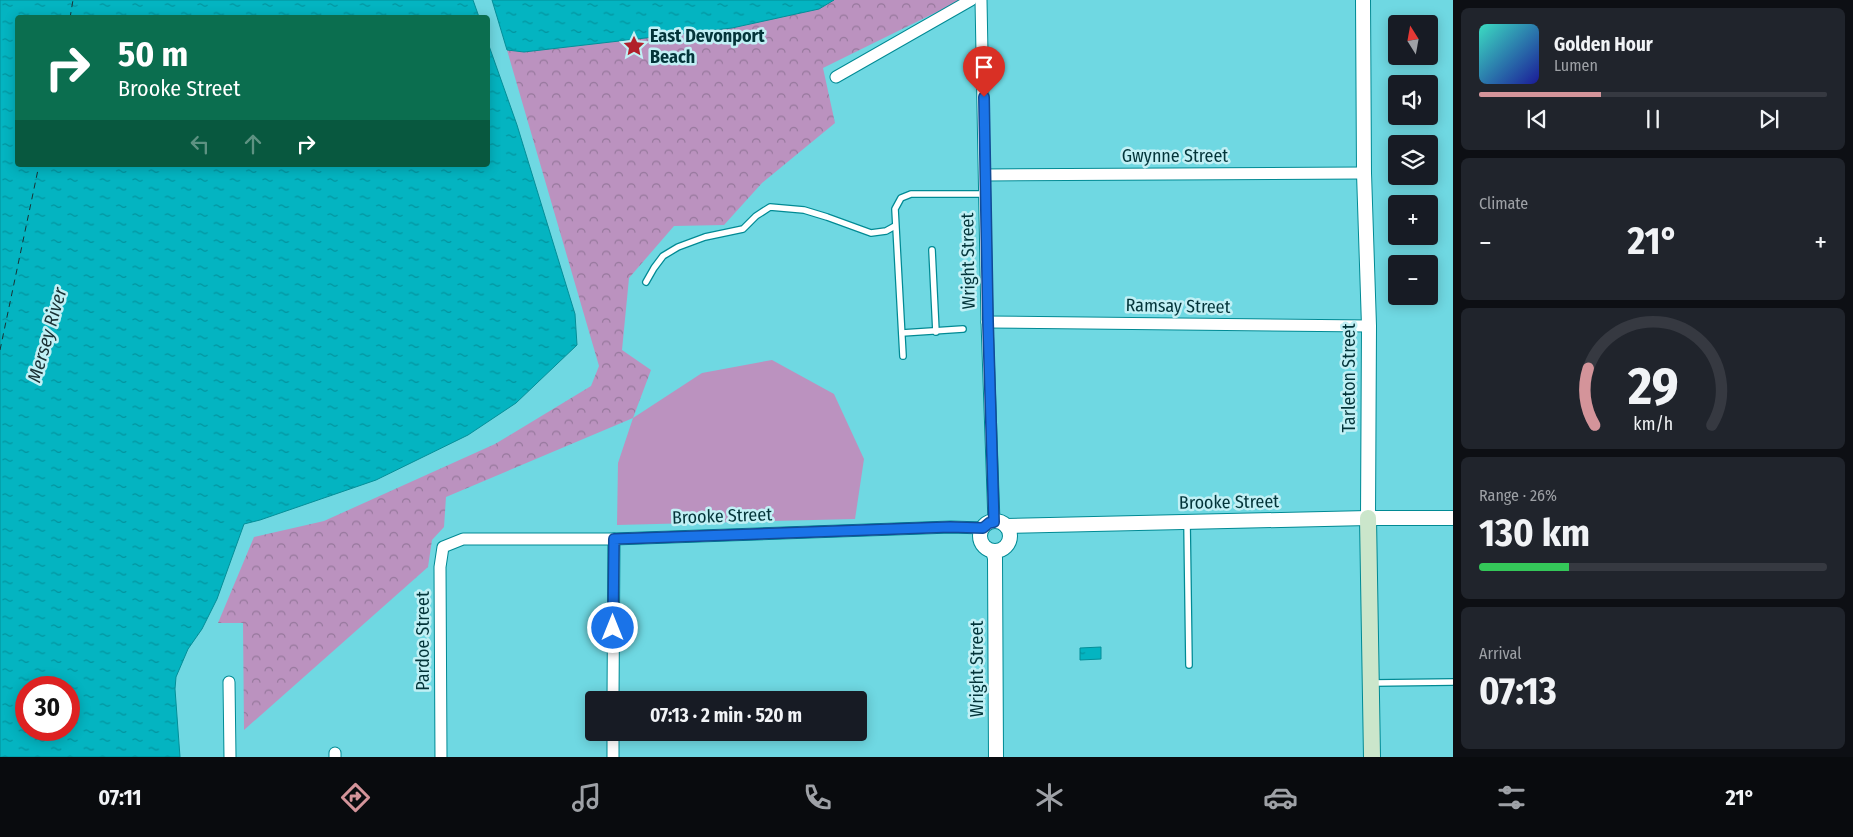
<!DOCTYPE html>
<meta charset="utf-8">
<style>
:root{--surface:#171b24;--page:#20242c;--text:#f1f3f6;--muted:#9ea1a6;--line:#363941;--accent:#d4949a}
body{margin:0;font-family:"Fira Sans Condensed",sans-serif;background:var(--page);color:var(--text);height:100vh;display:flex;flex-direction:column;font-size:19px;white-space:nowrap}
*{box-sizing:border-box;margin:0}
p{font-size:16px;color:var(--muted)}
.icon{flex:none;width:28px;height:28px;fill:none;stroke:currentColor;stroke-width:2;stroke-linecap:round;stroke-linejoin:round}
.map{position:relative;flex:1;overflow:hidden}
.side{display:flex;flex-direction:column;gap:8px;padding:8px;background:#0d0f14;width:400px}
.side>*{flex:none}
.guide{position:absolute;left:15px;top:15px;width:475px;height:152px;border-radius:5px;box-shadow:0 2px 12px #0003;background:#0b6e4f;color:#fff;overflow:hidden}
.needle{width:32px;rotate:349deg}
.buttons{position:absolute;left:1388px;top:15px;display:grid;gap:10px}
.buttons a{display:grid;place-items:center;width:50px;height:50px;border-radius:5px;background:var(--surface);box-shadow:0 2px 12px #0003;font-size:25px}
.speed{position:absolute;left:15px;top:676px;display:flex;gap:10px;font-size:25px;font-weight:700;text-align:center}
.speed>*{display:grid;place-content:center;width:65px;height:65px;border-radius:50%;background:var(--surface);box-shadow:0 2px 12px #0003;line-height:1}
.speed .limit{border:8px solid #d22;background:#fff;color:#111}
.pin{position:absolute;display:grid;place-items:center;width:42px;height:42px;color:#fff;margin:-51px -21px;border-radius:50% 50% 50% 0;rotate:-45deg;box-shadow:0 0 5px #0007}
.pin .icon{rotate:45deg}
.me{position:absolute;width:55px;margin:-28px;rotate:0deg;stroke-linejoin:round;filter:drop-shadow(0 0 4px #0008)}
.turn{display:flex;align-items:center;gap:18px;height:105px;padding:0 20px;font-size:22px}
.turn .icon{width:65px;height:65px;stroke-width:2.5}
.turn b{display:block;font-size:35px;line-height:42px}
.lanes{display:flex;align-items:center;height:48px;padding:0 20px;background:#0003;justify-content:center;gap:25px;direction:ltr}
.lanes .off{opacity:.35}
.big{font-size:38px;font-weight:700;line-height:1.1}
.side .card{flex:1;display:flex;flex-direction:column;justify-content:center;gap:8px;min-width:0;padding:0 18px;border-radius:8px;background:var(--page)}
.side .dial{align-items:center;gap:0}
.dial svg{height:130px;overflow:visible;fill:none;stroke:var(--line);stroke-width:7;stroke-linecap:round;text-anchor:middle}
.dial text{fill:var(--text);stroke:none}
.song{display:flex;align-items:center;gap:15px}
.cover{width:60px;height:60px;border-radius:8px;background:linear-gradient(135deg,hsl(170 70% 55%),hsl(240 70% 35%))}
.played{height:5px;border-radius:2px;background:linear-gradient(90deg,var(--accent) 35%,var(--line) 35%)}
.keys{display:flex;justify-content:space-around;direction:ltr}
.heat{display:flex;justify-content:space-between;align-items:center;font-size:28px;direction:ltr}
.charge{height:8px;border-radius:4px;background:linear-gradient(90deg,#34c759 26%,var(--line) 0)}
.trip{position:absolute;left:585px;top:691px;width:282px;height:50px;border-radius:5px;background:var(--surface);box-shadow:0 2px 12px #0003;font-weight:700;line-height:50px;text-align:center}
.tab-bar{display:flex;height:80px;justify-content:space-around;align-items:center;background:#090b0e;color:var(--muted)}
.tab-bar .icon{width:35px;height:35px}
.tab-bar .current{color:var(--accent)}
.tab-bar b{font-size:22px;color:var(--text)}
main{display:flex;flex:1;min-height:0}
.map>svg:first-child{display:block}
.park{fill:url(#park-crowns)}
.garden{fill:#bb92bf}
.water{fill:url(#water-ripples);stroke:#048e98;fill-rule:evenodd}
.lines{fill:none;stroke-linecap:round;stroke-linejoin:round}
.ferry{stroke:#1a3134;stroke-width:1;stroke-dasharray:6 5;stroke-linecap:butt}
.service-casing{stroke:#018a94;stroke-width:8}
.minor-casing{stroke:#018a94;stroke-width:13}
.tertiary-casing{stroke:#018a94;stroke-width:16}
.secondary-casing{stroke:#018a94;stroke-width:18}
.service{stroke:#fff;stroke-width:5.5}
.minor{stroke:#fff;stroke-width:11}
.tertiary{stroke:#fff;stroke-width:14}
.secondary{stroke:#cbe6cb;stroke-width:16}
.route-casing{stroke:#114b97;stroke-width:12}
.route{stroke:#1a73e8;stroke-width:9}
.labels{text-anchor:middle;dominant-baseline:central;stroke-width:5;stroke-linejoin:round;paint-order:stroke}
.poi-label{font-size:18px;font-weight:bold;fill:#033439;stroke:#c1f0f5;text-anchor:start}
.street-label{font-size:18px;fill:#033439;stroke:#c1f0f5}
.water-label{font-size:19px;font-style:italic;fill:#1a3134;stroke:#c1f0f5}
</style>
<main>
<div class="map">
<svg width="1453" height="757" viewBox="0 0 1453 757">
<defs>
<pattern id="park-crowns" width="20" height="18" patternUnits="userSpaceOnUse" patternTransform="scale(1.25)"><rect width="20" height="18" fill="#bb92bf"/><path d="M2 6a3 3 0 1 1 6 0M12 15a3 3 0 1 1 6 0" fill="none" stroke="#96789c"/></pattern>
<pattern id="water-ripples" width="26" height="14" patternUnits="userSpaceOnUse" patternTransform="scale(1.25)"><rect width="26" height="14" fill="#04b4c1"/><path d="M2 4q2-2 4 0t4 0M15 11q2-2 4 0t4 0" fill="none" stroke="#03939e"/></pattern>
</defs>
<rect width="100%" height="100%" fill="#6fd8e2"/>
<path class="park" d="M834,0H961L823,68L835,123L762,183L724,225L674,226L629,278L622,350L651,370L633,418L446,497L444,527L432,540L428,567L244,730L243,623H218L254,537L324,521L495,444L591,386L599,366L507,50L524,52L732,28L818,9Z"/>
<path class="garden" d="M772,360L834,394L864,459L855,519L617,525L618,463L633,418L702,373Z"/>
<g class="water">
<path d="M0,0H473L479,17L18,18V165H488V43L517,125L575,314L577,345L516,403L468,435L376,480L260,520L244,524L217,599L202,629L188,649L176,677L175,689L180,757H0ZM26,688H69V730H26Z"/>
<path d="M492,0H834L819,9L732,28L524,52L507,50Z"/>
<path d="M1101,647V659L1080,660V648Z"/>
</g>
<g class="lines">
<g class="ferry">
<path d="M70,18L73,0"/>
<path d="M0,350L39,165"/>
</g>
<g class="service-casing">
<g id="service">
<path d="M932,250L936,332"/>
<path d="M646,282L654,268L663,256L678,247L705,237L743,229L756,216L770,207L804,210L827,217L871,233L886,231L895,226"/>
<path d="M902,333L963,329"/>
<path d="M903,356L895,209L901,198L911,194H986"/>
<path d="M1187,522L1189,665"/>
<path d="M1373,683L1453,682"/>
</g>
</g>
<g class="minor-casing">
<g id="minor">
<path d="M981,0L987,322L994,522"/>
<path d="M836,77L971,0"/>
<path d="M986,175L1364,173"/>
<path d="M987,322L1369,326"/>
<path d="M229,682L230,757"/>
<path d="M613,700L614,539"/>
<path d="M335,753V757"/>
<path d="M441,757L440,567L443,547L463,539H614L951,527L983,528"/>
<path d="M613,757V732"/>
</g>
</g>
<g class="tertiary-casing">
<g id="tertiary">
<path d="M1363,0L1364,173L1369,326L1368,518"/>
<circle cx="995" cy="536" r="15"/>
<path d="M1006,526L1368,518H1453"/>
<path d="M993,551L995,558L996,757"/>
</g>
</g>
<g class="secondary-casing">
<path id="secondary" d="M1368,518L1372,757"/>
</g>
<use href="#service" class="service"/>
<use href="#minor" class="minor"/>
<use href="#tertiary" class="tertiary"/>
<use href="#secondary" class="secondary"/>
</g>
<g class="lines">
<g class="route-casing">
<path id="route" d="M613,628L614,539L950,527L983,528L989,523L994,522L988,322L984,97"/>
</g>
<use href="#route" class="route"/>
</g>
<defs>
<g id="sight-bare" transform="scale(1.725)"><path d="M0-6L1.8-2.2L6-1.7L2.9 1.2L3.7 5.4L0 3.3L-3.7 5.4L-2.9 1.2L-6-1.7L-1.8-2.2Z" fill="#b11f2a" stroke="#c1f0f5" stroke-width="2.5" paint-order="stroke"/></g>
</defs>
<g fill-rule="evenodd">
<use href="#sight-bare" x="634" y="46"/>
</g>
<g class="labels">
<g class="poi-label">
<text x="650" y="36">East Devonport<tspan x="650" dy="21">Beach</tspan></text>
</g>
<g class="street-label">
<text x="1175" y="156">Gwynne Street</text>
<text transform="translate(968 261) rotate(-91)">Wright Street</text>
<text transform="translate(1178 306) rotate(1)">Ramsay Street</text>
<text transform="translate(1349 378) rotate(-90)">Tarleton Street</text>
<text transform="translate(1229 502) rotate(-1)">Brooke Street</text>
<text transform="translate(722 516) rotate(-2)">Brooke Street</text>
<text transform="translate(423 641) rotate(-90)">Pardoe Street</text>
<text transform="translate(977 669) rotate(-90)">Wright Street</text>
</g>
<g class="water-label">
<text transform="translate(47 335) rotate(-74)">Mersey River</text>
</g>
</g>
</svg>
<div class="buttons">
<a><svg class="needle" viewBox="-14 -14 28 28"><path d="M0-13l5 13h-10z" fill="#e53935"/><path d="M0 13l5-13h-10z" fill="#9ea1a6"/></svg></a>
<a><svg class="icon" aria-label="sound" viewBox="0 0 24 24"><path d="M4 9h4l5-4v14l-5-4H4zM17 9q2 3 0 6"/></svg></a>
<a><svg class="icon" aria-label="layers" viewBox="0 0 24 24"><path d="M12 4l9 5-9 5-9-5zM3 14l9 5 9-5"/></svg></a>
<a>+</a>
<a>−</a>
</div>
<div class="speed"><div class="limit">30</div></div>
<div class="pin" style="left:984px;top:97px;background:#d93025"><svg class="icon" aria-label="arrive" viewBox="0 0 24 24"><path d="M6 21V4h12l-3 4 3 4H6"/></svg></div>
<svg class="me" style="left:613px;top:628px" viewBox="-20 -20 40 40"><circle r="17" fill="#1a73e8" stroke="#fff" stroke-width="3"/><path d="M0-11L8 9 0 5-8 9z" fill="#fff"/></svg>
<div class="trip">07:13 · 2 min · 520 m</div>
<div class="guide">
<div class="turn"><svg class="icon" aria-label="right" viewBox="0 0 24 24"><path d="M7 20v-9h11M14 6l5 5-5 5"/></svg><div><b>50 m</b>Brooke Street</div></div>
<div class="lanes"><svg class="icon off" aria-label="left" viewBox="0 0 24 24"><path d="M17 20v-9H6M10 6l-5 5 5 5"/></svg><svg class="icon off" aria-label="ahead" viewBox="0 0 24 24"><path d="M12 20V5M6 11l6-6 6 6"/></svg><svg class="icon" aria-label="right" viewBox="0 0 24 24"><path d="M7 20v-9h11M14 6l5 5-5 5"/></svg></div>
</div>
</div>
<section class="side">
<div class="card">
<div class="song"><i class="cover"></i><div><b>Golden Hour</b><p>Lumen</p></div></div>
<div class="played"></div>
<div class="keys"><svg class="icon" aria-label="previous" viewBox="0 0 24 24"><path d="M18 5L8 12l10 7zM5 5v14"/></svg><svg class="icon" aria-label="pause" viewBox="0 0 24 24"><path d="M8 5v14M16 5v14"/></svg><svg class="icon" aria-label="next" viewBox="0 0 24 24"><path d="M6 5l10 7-10 7zM19 5v14"/></svg></div>
</div>
<div class="card"><p>Climate</p>
<div class="heat"><a>−</a><b class="big">21°</b><a>+</a></div>
</div>
<div class="card dial"><svg viewBox="0 0 100 80">
<path d="M14 69A42 42 0 1 1 86 69"/>
<path d="M14 69A42 42 0 0 1 10 34" stroke="#d4949a"/>
<text x="50" y="56" font-size="32" font-weight="700">29</text>
<text x="50" y="72" font-size="11">km/h</text>
</svg></div>
<div class="card"><p>Range · 26%</p><b class="big">130 km</b><div class="charge"></div></div>
<div class="card"><p>Arrival</p><b class="big">07:13</b></div>
</section>
</main>
<nav class="tab-bar">
<b>07:11</b>
<svg class="icon current" aria-label="directions" viewBox="0 0 24 24"><path d="M12 3l9 9-9 9-9-9zM9 14v-3h6M13 9l2 2-2 2"/></svg>
<svg class="icon" aria-label="music" viewBox="0 0 24 24"><path d="M9 18V5l10-2v13"/><circle cx="6" cy="18" r="3"/><circle cx="16" cy="16" r="3"/></svg>
<svg class="icon" aria-label="phone" viewBox="0 0 24 24"><path d="M5 4h4l2 5-3 2q2 4 5 5l2-3 5 2v4C11 20 4 13 5 4z"/></svg>
<svg class="icon" aria-label="climate" viewBox="0 0 24 24"><path d="M12 3v18M4 7l16 10M4 17L20 7"/></svg>
<svg class="icon" aria-label="car" viewBox="0 0 24 24"><path d="M5 17H2v-5l4-1 3-4h7l3 4 3 1v5h-3M9 17h6M6 11h13"/><circle cx="7" cy="17" r="2"/><circle cx="17" cy="17" r="2"/></svg>
<svg class="icon" aria-label="filters" viewBox="0 0 24 24"><path d="M4 7h16M4 17h16"/><circle cx="9" cy="7" r="2"/><circle cx="15" cy="17" r="2"/></svg>
<b>21°</b>
</nav>
